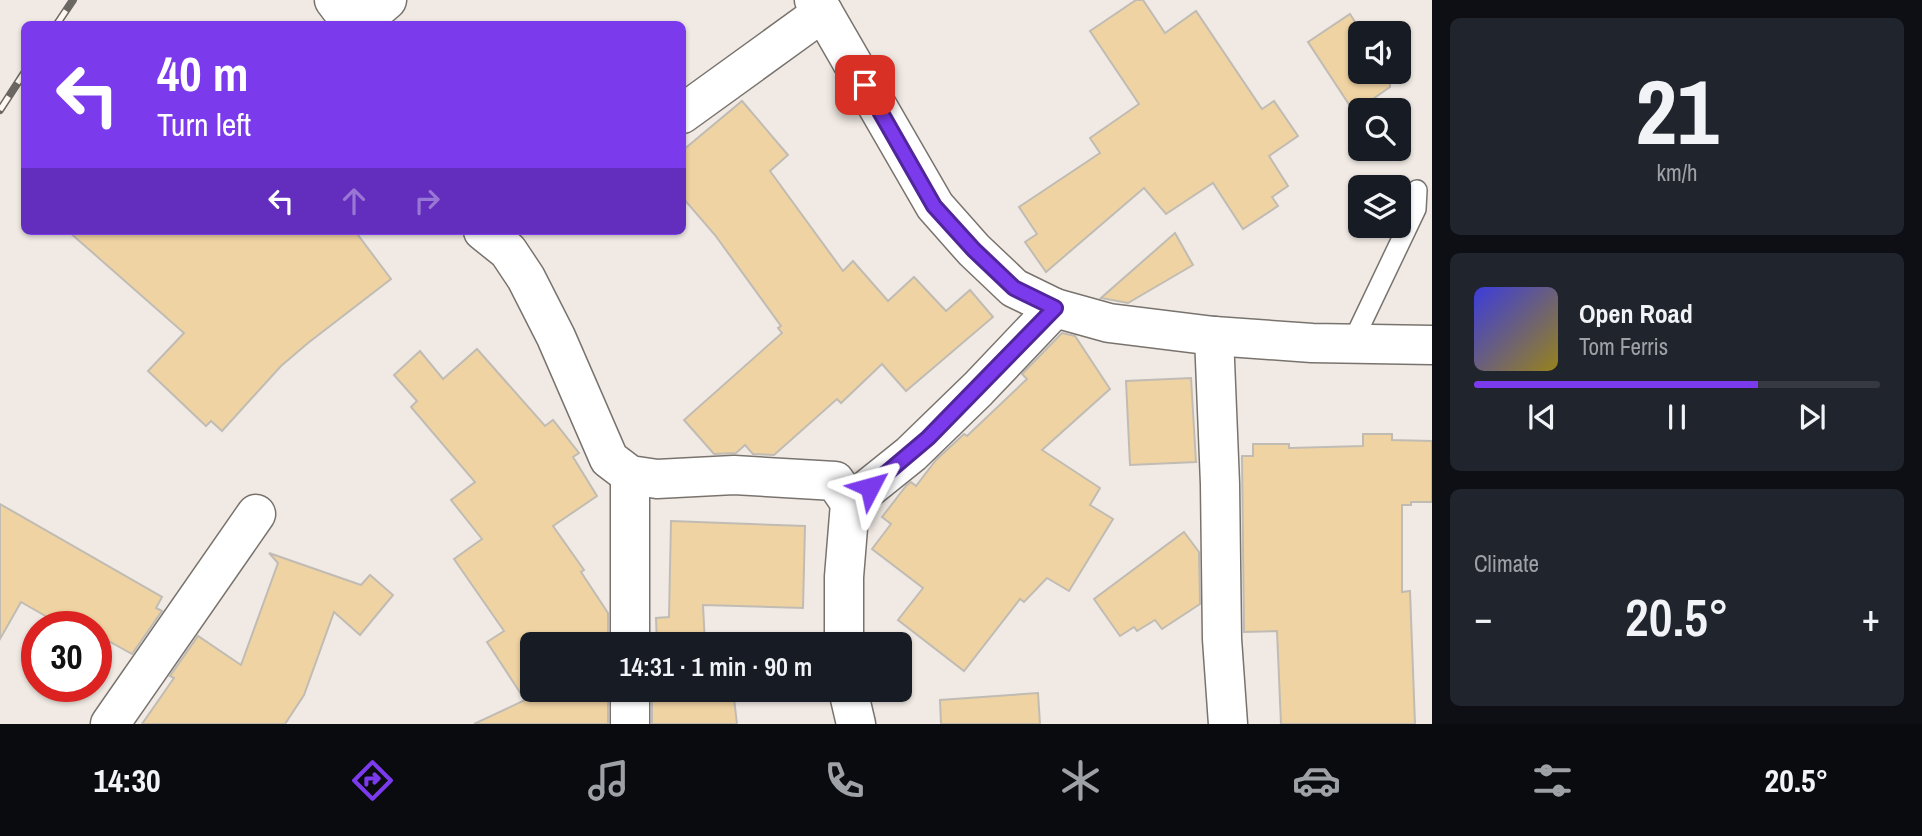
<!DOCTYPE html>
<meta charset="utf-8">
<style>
:root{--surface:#171b24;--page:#20242c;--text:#f1f3f6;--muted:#9ea1a6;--line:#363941;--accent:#7c3aed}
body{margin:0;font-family:"Archivo Narrow",sans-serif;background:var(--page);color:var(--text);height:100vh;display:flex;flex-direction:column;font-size:26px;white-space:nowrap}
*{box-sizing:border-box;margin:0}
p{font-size:23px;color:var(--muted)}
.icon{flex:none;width:38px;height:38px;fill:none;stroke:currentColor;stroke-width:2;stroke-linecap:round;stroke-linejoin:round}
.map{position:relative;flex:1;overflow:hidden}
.side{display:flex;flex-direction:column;gap:18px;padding:18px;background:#0d0f14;width:490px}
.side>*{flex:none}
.banner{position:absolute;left:21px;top:21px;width:665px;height:214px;border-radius:10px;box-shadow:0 2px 5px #0004;background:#7c3aed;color:#fff;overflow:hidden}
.tools{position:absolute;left:1348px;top:21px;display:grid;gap:14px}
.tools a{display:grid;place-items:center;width:63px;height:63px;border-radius:10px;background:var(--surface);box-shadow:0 2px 5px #0004;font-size:35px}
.speed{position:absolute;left:21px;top:611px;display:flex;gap:14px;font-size:35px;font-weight:700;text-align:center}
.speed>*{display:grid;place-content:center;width:91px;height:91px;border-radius:50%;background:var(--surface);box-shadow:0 2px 5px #0004;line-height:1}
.speed .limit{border:10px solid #d22;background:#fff;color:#111}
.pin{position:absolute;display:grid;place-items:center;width:60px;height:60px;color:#fff;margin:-30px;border-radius:14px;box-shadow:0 4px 10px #0006}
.me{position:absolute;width:77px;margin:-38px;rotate:51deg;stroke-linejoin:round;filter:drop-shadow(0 0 5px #0008)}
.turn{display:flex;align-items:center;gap:24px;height:147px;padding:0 21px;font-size:32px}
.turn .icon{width:91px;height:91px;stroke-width:2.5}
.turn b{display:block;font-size:49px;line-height:60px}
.lanes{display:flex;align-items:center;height:66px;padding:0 21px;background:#0003;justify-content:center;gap:35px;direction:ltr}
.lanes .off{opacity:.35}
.big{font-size:52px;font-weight:600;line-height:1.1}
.side .widget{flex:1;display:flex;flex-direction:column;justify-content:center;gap:10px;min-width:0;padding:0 24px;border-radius:10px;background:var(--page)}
.side .dial{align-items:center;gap:0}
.dial b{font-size:91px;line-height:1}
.song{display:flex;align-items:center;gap:21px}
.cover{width:84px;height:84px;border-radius:10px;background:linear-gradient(135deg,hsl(240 70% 55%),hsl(50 70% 35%))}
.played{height:7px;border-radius:4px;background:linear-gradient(90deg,var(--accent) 70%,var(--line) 70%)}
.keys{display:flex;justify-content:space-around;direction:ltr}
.heat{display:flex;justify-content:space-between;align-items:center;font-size:38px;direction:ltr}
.trip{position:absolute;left:520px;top:632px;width:392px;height:70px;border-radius:10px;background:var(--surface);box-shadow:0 2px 5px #0004;font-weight:600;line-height:70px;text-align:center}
.tab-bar{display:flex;height:112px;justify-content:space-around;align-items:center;background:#090b0e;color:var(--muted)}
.tab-bar .icon{width:49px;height:49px}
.tab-bar .selected{color:var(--accent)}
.tab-bar b{font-size:32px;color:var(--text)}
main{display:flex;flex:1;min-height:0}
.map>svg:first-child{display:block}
.building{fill:#f0d3a3;stroke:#c0bcb4;stroke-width:2}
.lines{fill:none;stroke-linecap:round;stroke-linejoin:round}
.lane-casing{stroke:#79736e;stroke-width:22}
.street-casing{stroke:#79736e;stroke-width:41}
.lane{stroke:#fff;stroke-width:19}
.street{stroke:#fff;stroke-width:38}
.rail-casing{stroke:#6a6662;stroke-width:8}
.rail{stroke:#fff7f1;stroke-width:5;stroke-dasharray:16;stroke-linecap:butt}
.route-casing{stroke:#51269a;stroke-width:18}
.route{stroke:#7c3aed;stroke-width:12}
</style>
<main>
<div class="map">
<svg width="1432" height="724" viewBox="0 0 1432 724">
<rect width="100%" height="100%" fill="#f1eae4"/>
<g class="building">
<path d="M1136,0H1143L1165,33L1196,11L1262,109L1274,101L1298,136L1269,156L1288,186L1272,197L1278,206L1243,229L1213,183L1166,214L1144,188L1046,272L1025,242L1037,234L1019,207L1100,153L1090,138L1139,104L1090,31Z"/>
<path d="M1350,14L1362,33H1360V72H1388L1390,75V87L1354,112L1308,42Z"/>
<path d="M742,101L788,155L770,171L843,271L853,261L888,301L914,277L946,311L970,290L993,317L906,391L882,364L841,403L837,399L774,455L753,454L745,445L736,453L714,454L684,420L782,333L778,328L781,326L715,235L682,197V151Z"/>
<path d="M68,231H355L391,279L308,343L281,366L222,431L211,421L206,426L148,371L184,333Z"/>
<path d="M1175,233L1193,265L1128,303L1101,298Z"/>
<path d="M1062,333L1075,336L1110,389L1042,450L1100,488L1090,505L1113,519L1069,591L1047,578L1024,602L1020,599L964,671L898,620L923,588L872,549L891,524L882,517L906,486L911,482L916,486L936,460L964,434L967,436L1027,379L1022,374Z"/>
<path d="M477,349L545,426L553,420L579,453L573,457L597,496L553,526L584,570L581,572L608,613V637L598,644H532V688L530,690H608V724H474L525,700L487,642L504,631L454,559L482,539L451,500L475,482L411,407L417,401L394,375L420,351L443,379Z"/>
<path d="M1191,378L1196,462L1130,465L1126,381Z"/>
<path d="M1363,434H1392V440L1432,441V502H1411V505H1402V592L1410,591L1415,724H1281L1277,631L1244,632L1242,456H1253V444H1289V448L1363,446Z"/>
<path d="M0,504L162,597L156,608L162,611L132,654L96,634V626H63L21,602L0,639Z"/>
<path d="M671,521L805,526L803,608L703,605L705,644H657L656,618L669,617Z"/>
<path d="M1184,532L1199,552L1200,604L1162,629L1155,620L1137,631L1134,627L1120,636L1094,599Z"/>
<path d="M269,553L361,585L370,575L393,595L360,635L334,612L304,695L285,724H142L174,678L170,676L198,636L241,665L278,563Z"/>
<path d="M652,690H733L737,724H652Z"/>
<path d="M1038,693L1040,724H941L940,700Z"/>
</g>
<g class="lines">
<g class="lane-casing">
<path id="lane" d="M1352,343L1416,209L1417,190"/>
</g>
<g class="street-casing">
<g id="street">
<path d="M334,0L352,24"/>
<path d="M814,0L823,12L935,206L974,250L1014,288L1055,308L1109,323L1214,336L1312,343L1432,345"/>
<path d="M359,24L387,0"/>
<path d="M682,114L823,12"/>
<path d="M483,231L508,251L526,278L556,337L609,459L630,475L657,479L734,475L835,481L850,503L844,577V644"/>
<path d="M1214,336L1220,484L1222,639L1228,724"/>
<path d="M630,475V644"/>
<path d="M850,503L911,454L978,389L1055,308"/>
<path d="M630,690V724"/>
<path d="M848,690L856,724"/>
<path d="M110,724L256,514"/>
</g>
</g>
<use href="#lane" class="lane"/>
<use href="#street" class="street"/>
<g class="rail-casing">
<g id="rail">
<path d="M57,24L73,0"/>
<path d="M0,110L24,73"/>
</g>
</g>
<use href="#rail" class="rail"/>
</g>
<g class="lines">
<g class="route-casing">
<path id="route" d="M865,85L934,206L974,250L1014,288L1055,308L928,438L870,487"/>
</g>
<use href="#route" class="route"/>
</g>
</svg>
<div class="tools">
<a><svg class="icon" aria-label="sound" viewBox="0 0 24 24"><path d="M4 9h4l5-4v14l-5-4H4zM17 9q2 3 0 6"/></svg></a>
<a><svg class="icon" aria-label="search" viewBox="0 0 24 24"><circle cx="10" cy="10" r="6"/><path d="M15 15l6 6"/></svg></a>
<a><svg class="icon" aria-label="layers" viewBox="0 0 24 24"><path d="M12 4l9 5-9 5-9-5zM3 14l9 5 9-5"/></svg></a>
</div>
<div class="speed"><div class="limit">30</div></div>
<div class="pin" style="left:865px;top:85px;background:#d93025"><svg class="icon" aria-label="arrive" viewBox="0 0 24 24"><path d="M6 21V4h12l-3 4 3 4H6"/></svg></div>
<svg class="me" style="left:870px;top:487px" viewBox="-20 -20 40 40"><path d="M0-17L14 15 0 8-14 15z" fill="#7c3aed" stroke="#fff" stroke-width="4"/></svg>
<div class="trip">14:31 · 1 min · 90 m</div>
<div class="banner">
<div class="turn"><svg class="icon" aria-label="left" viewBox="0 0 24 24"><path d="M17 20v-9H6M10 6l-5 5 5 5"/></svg><div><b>40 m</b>Turn left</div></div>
<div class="lanes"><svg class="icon" aria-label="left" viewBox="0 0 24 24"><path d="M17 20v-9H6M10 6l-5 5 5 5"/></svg><svg class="icon off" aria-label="ahead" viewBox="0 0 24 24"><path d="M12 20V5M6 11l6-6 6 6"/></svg><svg class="icon off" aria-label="right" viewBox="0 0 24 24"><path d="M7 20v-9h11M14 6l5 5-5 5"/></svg></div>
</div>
</div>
<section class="side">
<div class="widget dial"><b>21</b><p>km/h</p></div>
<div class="widget">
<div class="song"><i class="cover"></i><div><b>Open Road</b><p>Tom Ferris</p></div></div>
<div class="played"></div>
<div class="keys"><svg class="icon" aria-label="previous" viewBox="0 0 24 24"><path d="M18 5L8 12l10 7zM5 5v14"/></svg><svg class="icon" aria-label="pause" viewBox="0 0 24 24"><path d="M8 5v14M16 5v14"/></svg><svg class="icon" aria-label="next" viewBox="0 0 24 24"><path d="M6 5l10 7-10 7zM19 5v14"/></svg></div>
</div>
<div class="widget"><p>Climate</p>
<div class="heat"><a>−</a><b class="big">20.5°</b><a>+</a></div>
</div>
</section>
</main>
<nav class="tab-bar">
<b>14:30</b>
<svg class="icon selected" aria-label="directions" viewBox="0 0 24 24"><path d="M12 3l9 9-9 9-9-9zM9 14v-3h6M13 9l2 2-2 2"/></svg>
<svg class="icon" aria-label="music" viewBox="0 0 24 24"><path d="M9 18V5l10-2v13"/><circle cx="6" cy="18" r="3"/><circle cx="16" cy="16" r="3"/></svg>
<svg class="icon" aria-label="phone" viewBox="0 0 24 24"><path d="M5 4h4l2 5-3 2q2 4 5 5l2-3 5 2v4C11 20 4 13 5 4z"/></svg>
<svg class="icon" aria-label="climate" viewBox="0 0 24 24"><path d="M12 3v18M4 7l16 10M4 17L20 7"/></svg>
<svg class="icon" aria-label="car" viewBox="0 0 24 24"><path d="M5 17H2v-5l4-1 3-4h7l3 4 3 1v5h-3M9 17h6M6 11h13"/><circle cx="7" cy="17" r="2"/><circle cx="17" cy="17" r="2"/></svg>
<svg class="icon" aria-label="filters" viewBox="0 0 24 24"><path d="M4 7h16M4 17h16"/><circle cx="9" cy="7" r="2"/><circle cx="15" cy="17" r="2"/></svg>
<b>20.5°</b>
</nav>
